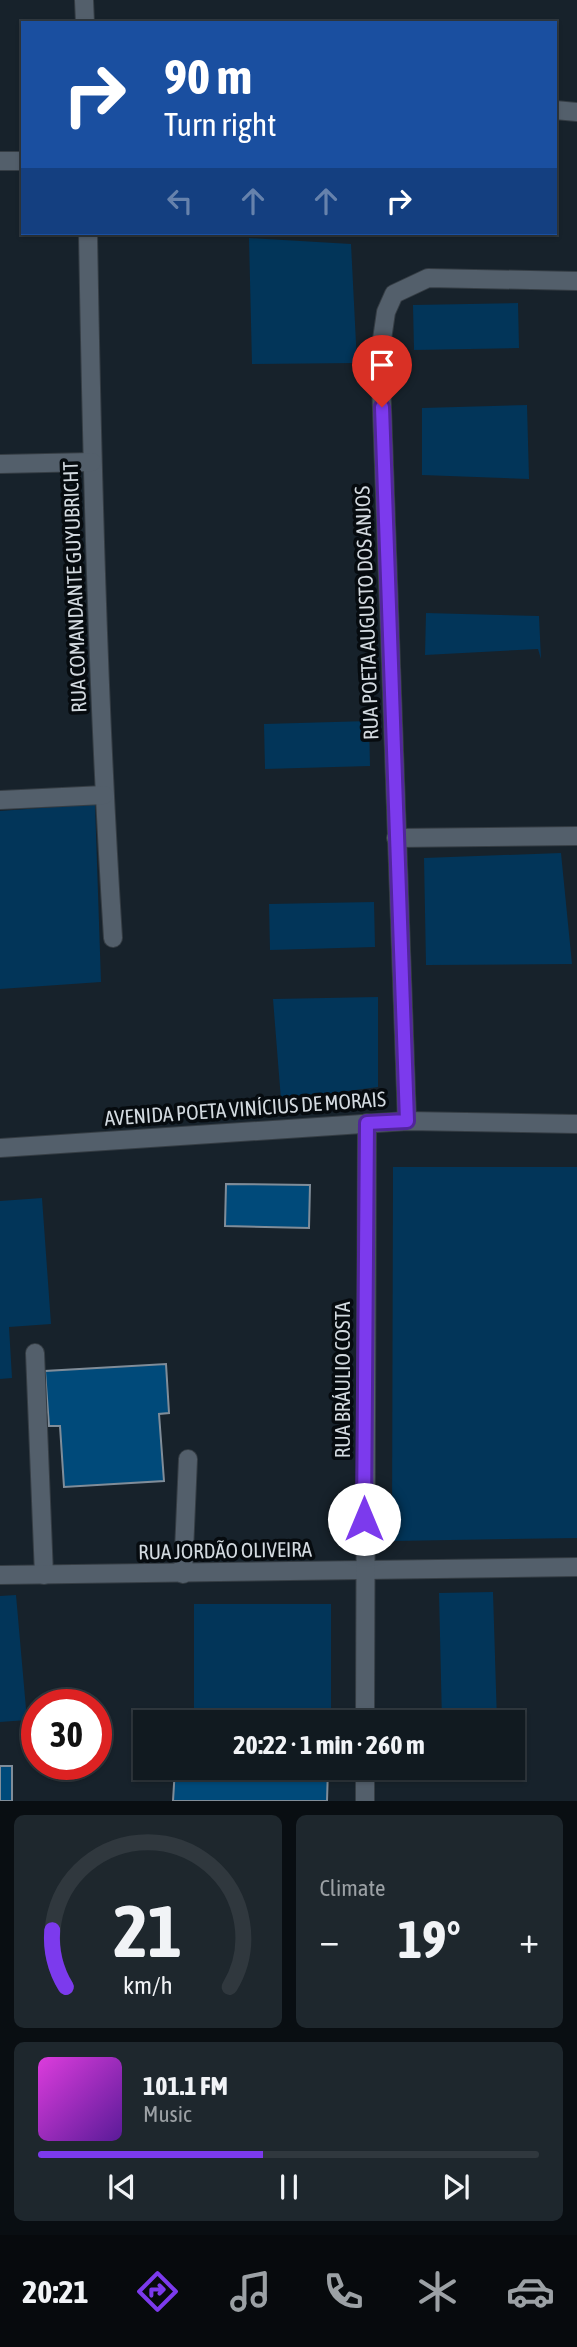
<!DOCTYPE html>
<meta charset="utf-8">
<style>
:root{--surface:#111a20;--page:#1e272d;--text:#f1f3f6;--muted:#9ca1a5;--line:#30383e;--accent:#7c3aed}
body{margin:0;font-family:"Asap Condensed",sans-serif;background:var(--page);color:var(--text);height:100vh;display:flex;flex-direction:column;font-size:26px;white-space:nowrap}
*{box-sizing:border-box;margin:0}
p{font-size:23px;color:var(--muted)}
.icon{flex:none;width:38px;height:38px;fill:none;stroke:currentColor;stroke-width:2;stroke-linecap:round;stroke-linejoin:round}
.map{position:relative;height:1801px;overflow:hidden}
.panel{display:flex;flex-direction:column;gap:14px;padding:14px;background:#090e12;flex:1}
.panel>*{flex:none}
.top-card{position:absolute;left:21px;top:21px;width:536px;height:214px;border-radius:0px;box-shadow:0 2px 5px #0004,0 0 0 2px var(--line);background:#1a4fa0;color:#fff;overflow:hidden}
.speed{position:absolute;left:21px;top:1689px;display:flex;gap:14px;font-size:35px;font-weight:700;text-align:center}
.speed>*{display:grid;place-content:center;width:91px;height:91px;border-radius:50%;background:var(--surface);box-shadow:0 2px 5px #0004,0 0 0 2px var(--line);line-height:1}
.speed .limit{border:10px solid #d22;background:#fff;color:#111}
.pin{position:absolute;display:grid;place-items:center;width:60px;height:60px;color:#fff;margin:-72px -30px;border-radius:50% 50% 50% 0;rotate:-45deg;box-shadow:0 0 7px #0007}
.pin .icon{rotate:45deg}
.me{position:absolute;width:77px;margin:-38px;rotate:0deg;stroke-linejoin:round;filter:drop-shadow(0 0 5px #0008)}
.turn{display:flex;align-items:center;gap:24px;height:147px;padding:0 28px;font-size:32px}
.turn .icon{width:91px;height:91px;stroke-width:2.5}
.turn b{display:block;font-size:49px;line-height:60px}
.lanes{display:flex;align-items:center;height:66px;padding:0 28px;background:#0003;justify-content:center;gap:35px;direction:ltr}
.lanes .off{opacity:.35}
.big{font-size:52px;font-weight:700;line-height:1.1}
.panel .card{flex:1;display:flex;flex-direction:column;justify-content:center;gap:10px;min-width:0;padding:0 24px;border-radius:10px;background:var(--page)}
.panel .dial{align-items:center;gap:0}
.dial svg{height:182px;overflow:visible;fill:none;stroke:var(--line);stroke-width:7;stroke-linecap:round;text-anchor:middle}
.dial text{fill:var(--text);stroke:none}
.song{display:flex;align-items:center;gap:21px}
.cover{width:84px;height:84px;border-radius:10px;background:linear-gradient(135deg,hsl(300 70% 55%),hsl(270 70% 35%))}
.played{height:7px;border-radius:4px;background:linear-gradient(90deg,var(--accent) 45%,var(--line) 45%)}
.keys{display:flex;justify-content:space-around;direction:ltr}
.heat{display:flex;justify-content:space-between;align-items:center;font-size:38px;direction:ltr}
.panel .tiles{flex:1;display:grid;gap:14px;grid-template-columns:1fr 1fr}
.card:last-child{grid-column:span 2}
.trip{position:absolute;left:133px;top:1710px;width:392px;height:70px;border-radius:0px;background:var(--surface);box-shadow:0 2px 5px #0004,0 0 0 2px var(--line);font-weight:700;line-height:70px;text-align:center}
.menu{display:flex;height:112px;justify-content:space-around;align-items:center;background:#070a0d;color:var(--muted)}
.menu .icon{width:49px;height:49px}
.menu .on{color:var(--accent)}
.menu b{font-size:32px;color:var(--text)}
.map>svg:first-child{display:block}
.green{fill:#023559}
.building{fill:#004a7a;stroke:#808d99;stroke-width:2}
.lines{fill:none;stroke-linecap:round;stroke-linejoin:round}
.minor-casing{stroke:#353d44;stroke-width:20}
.minor{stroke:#535f6b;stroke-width:18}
.route-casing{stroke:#51269a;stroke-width:18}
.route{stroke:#7c3aed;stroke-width:12}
.labels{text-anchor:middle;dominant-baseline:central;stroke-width:7;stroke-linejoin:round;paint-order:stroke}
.street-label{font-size:21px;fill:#d3dae0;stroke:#060b0f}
</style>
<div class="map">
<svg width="577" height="1801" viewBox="0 0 577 1801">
<rect width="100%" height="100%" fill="#17222b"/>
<g class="green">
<path d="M249,238L351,244L357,363L252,364Z"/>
<path d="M518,303L519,348L414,350L413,305Z"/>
<path d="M527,405L529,479L422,475V408Z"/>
<path d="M426,613L539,616L541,659L538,649L425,655Z"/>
<path d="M369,721L370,766L265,769L264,724Z"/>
<path d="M95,804L101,982L0,989V811Z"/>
<path d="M561,853L572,964L426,965L424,858Z"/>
<path d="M374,902L375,947L270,950L269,904Z"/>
<path d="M378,997V1087L281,1100L273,999Z"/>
<path d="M393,1167H577V1538L392,1541Z"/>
<path d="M42,1198L51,1324L9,1327L12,1378L0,1379V1201Z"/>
<path d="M493,1592L497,1722H442L439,1593Z"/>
<path d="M16,1595L27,1720L0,1722V1596Z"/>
<rect x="194" y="1604" width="137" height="118"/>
</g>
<g class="building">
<path d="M226,1184L310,1185L309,1228L225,1226Z"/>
<path d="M166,1364L169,1413L159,1414L164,1481L64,1487L60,1426H49L45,1371Z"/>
<rect x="0" y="1766" width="12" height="35"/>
<path d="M175,1768H328L327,1801H173Z"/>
</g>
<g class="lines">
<g class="minor-casing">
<g id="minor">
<path d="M84,0L85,23"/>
<path d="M555,110L577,112"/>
<path d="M0,161H23"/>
<path d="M88,233C92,468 98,703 113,938"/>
<path d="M0,464L92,462"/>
<path d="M0,800L104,795"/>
<path d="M396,838L577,836"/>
<path d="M407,1121L380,353L386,312L394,294L428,278L577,281"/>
<path d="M0,1148L407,1121L577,1124"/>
<path d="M35,1353L44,1575"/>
<path d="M183,1574L188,1459"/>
<path d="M0,1575L577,1567"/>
<path d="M365,1722L367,1123"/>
<path d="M365,1768V1801"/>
</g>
</g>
<use href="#minor" class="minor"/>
</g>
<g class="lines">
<g class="route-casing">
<path id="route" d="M364,1519L367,1123L407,1121L382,407"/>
</g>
<use href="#route" class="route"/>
</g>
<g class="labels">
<g class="street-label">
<text transform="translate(74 587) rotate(-92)">RUA COMANDANTE GUYUBRICHT</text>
<text transform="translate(366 613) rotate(-92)">RUA POETA AUGUSTO DOS ANJOS</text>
<text transform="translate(245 1108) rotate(-4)">AVENIDA POETA VINÍCIUS DE MORAIS</text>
<text transform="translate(342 1380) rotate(-90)">RUA BRÁULIO COSTA</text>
<text transform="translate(225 1550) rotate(-1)">RUA JORDÃO OLIVEIRA</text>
</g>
</g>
</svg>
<div class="speed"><div class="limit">30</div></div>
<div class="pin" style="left:382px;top:407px;background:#d93025"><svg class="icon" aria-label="arrive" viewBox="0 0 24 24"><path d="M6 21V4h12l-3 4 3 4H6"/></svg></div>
<svg class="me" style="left:364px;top:1519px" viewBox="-20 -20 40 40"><circle r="19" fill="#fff"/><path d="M0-13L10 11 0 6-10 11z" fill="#7c3aed"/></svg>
<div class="trip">20:22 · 1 min · 260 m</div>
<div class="top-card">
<div class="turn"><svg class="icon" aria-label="right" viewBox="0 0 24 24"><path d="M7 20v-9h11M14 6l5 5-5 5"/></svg><div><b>90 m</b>Turn right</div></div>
<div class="lanes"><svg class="icon off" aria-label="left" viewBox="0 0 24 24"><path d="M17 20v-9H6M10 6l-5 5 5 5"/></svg><svg class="icon off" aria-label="ahead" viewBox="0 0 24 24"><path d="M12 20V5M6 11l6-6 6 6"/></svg><svg class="icon off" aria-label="ahead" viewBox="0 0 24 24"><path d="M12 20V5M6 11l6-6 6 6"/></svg><svg class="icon" aria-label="right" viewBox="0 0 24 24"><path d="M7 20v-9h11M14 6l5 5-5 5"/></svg></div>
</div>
</div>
<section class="panel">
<div class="tiles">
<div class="card dial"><svg viewBox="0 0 100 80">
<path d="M14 69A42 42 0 1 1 86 69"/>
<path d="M14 69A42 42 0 0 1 8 44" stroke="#7c3aed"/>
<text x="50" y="56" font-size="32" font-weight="700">21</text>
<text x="50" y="72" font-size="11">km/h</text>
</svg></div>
<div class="card"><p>Climate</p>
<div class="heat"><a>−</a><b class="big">19°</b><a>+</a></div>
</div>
<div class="card">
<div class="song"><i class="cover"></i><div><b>101.1 FM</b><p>Music</p></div></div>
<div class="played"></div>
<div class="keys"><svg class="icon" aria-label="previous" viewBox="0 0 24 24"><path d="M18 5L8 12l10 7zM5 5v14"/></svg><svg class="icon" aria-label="pause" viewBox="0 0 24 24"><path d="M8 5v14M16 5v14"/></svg><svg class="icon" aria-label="next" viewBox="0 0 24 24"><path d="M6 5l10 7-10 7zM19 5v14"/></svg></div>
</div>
</div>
</section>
<nav class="menu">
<b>20:21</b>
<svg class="icon on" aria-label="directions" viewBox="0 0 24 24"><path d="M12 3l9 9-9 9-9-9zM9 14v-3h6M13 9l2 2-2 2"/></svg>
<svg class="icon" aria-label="music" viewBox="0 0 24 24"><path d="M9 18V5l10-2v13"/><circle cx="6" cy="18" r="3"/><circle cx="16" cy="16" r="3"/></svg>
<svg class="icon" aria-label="phone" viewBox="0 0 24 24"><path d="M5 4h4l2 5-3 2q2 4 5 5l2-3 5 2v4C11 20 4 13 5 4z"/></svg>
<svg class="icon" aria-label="climate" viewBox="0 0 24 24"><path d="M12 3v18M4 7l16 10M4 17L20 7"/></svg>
<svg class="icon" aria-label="car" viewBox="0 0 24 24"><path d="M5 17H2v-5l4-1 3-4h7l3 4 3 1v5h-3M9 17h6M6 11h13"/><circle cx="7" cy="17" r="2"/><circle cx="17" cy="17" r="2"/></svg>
</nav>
